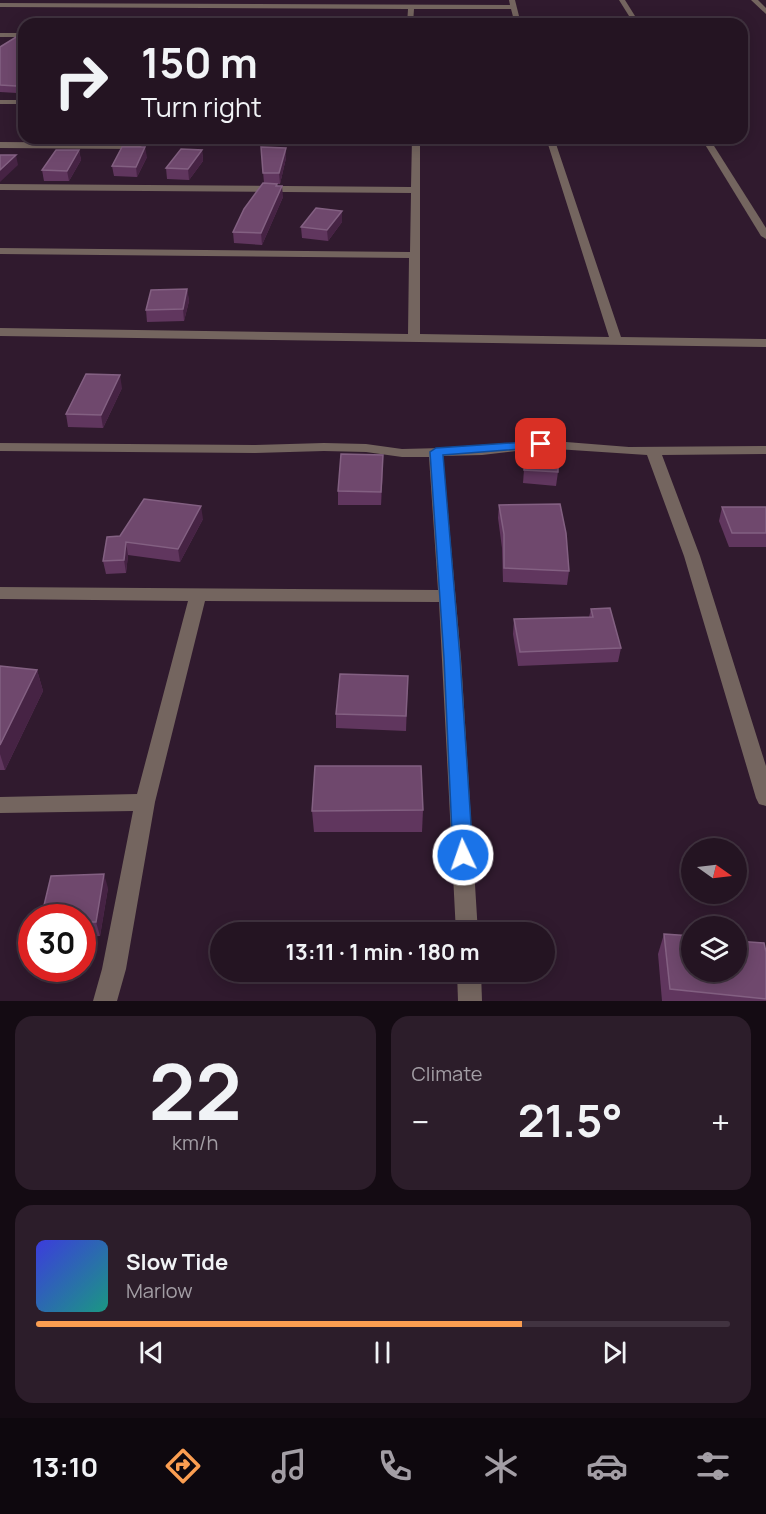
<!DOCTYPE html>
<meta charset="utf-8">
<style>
:root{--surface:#241422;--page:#2c1d2a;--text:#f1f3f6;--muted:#a39ea5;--line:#413340;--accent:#fb9e51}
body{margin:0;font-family:Manrope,sans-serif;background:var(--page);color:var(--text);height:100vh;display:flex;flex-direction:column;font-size:22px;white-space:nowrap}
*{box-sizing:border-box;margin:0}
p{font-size:20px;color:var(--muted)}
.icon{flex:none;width:33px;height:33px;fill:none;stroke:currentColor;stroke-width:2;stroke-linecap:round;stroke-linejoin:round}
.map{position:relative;height:1001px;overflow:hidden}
.panel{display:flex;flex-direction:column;gap:15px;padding:15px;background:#140b13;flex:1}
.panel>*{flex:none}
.top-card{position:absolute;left:18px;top:18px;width:730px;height:126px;border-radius:18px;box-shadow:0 3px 15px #0003,0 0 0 2px var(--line);background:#241422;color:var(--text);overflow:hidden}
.needle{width:39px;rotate:104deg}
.fabs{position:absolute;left:681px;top:838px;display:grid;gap:12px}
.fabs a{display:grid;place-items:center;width:66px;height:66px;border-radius:50%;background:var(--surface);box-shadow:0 3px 15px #0003,0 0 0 2px var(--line);font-size:30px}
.speed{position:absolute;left:18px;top:904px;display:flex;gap:12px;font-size:30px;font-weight:700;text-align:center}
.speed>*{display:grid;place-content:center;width:78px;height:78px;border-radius:50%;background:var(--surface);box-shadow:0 3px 15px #0003,0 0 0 2px var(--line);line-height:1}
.speed .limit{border:9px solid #d22;background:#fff;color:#111}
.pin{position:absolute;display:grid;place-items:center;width:51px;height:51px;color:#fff;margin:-26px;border-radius:12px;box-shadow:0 3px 9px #0006}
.me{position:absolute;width:66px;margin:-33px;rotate:357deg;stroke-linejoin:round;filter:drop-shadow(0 0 4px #0008)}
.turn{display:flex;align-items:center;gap:21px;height:126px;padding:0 24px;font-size:27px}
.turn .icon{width:78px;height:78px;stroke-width:2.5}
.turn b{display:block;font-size:42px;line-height:51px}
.big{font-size:45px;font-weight:700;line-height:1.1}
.panel .tile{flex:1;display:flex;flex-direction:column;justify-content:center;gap:9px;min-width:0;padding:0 21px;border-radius:18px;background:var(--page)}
.panel .dial{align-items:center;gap:0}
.dial b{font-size:78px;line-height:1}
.song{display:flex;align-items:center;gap:18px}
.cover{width:72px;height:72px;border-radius:9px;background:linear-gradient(135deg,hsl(240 70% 55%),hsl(170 70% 35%))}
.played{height:6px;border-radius:3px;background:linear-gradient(90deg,var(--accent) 70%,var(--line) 70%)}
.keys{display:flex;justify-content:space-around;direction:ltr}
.heat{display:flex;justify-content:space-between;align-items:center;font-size:33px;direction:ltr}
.panel .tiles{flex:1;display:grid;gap:15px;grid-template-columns:1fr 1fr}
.tile:last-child{grid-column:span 2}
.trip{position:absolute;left:210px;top:922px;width:345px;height:60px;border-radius:30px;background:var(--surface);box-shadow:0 3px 15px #0003,0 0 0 2px var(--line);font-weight:700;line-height:60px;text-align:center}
.tabs{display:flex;height:96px;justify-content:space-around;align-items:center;background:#0e080e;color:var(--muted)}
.tabs .icon{width:42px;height:42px}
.tabs .active{color:var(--accent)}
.tabs b{font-size:27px;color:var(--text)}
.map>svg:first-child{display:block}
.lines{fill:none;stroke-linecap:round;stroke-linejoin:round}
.minor{fill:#74655f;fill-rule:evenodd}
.wall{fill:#60365e}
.shaded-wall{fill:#462344}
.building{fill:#6f486d;stroke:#836082;stroke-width:1.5}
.route{fill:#1a73e8;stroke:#114b97;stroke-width:1.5}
</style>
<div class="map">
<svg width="766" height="1001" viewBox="0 0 766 1001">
<rect width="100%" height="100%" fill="#301a2e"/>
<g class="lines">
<g class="minor">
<path d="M509,0H515L521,24H515L511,9H414L413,24H407L408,9L0,7V3L510,5Z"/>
<path d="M619,0H625L640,24H634Z"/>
<path d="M751,0H758L766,8V14Z"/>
<rect x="0" y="33" width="24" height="4"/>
<rect x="0" y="100" width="24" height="4"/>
<path d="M412,138H420V334L609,337L546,138H554L621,337L766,339V347L0,336V328L408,334L409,258L0,254V248L410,252L411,193L0,190V184L411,187Z"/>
<path d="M701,138H709L766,228V239L761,236Z"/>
<path d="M0,142L138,143L142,146L138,149L0,148Z"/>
<path d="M541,440L629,447L766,446V454L662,455L700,556L766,766V806L759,804L756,798L684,556L647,455L541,448L482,455L443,456L461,658L478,933H456L439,602L205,601L155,802L126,969L117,1001H93L102,969L133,811L0,813V797L137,794L188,601L0,599V587L438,590L429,457H402L366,452L324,451L255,453L0,451V443L255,445L324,443L366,444L402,449L482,447Z"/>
<path d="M457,972H481L482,1001H458Z"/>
</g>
</g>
<g class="wall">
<path d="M24,32V90H19L17,93L0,92V47Z"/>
<path d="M261,147L286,158L280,184H277L283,197L262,245L234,243L233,232L264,183Z"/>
<path d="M79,150L81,160L69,181H44L42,170Z"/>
<path d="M202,150L203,161L189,180L167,179L166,168Z"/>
<path d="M147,157L137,177L114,176L112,166Z"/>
<path d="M342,222L328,241L302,238L301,227Z"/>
<path d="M187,289L189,301L184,321L147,322L146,310Z"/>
<path d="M122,388L103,428L68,427L66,414Z"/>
<path d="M526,442L558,472L556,486L523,483Z"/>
<path d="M383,468L381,505H338V491Z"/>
<path d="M499,505L569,571L567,585L503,582L502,548L498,518Z"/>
<path d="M722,507H766V547H729L719,521Z"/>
<path d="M203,519L180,562L128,555L126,573L106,574L103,561L120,536Z"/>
<path d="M591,609L621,648L618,662L518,666L513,634L514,619L589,617Z"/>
<path d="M0,666L37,670L43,691L5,770H0Z"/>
<path d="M408,676L406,731L336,728V714Z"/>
<path d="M423,810L422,832H314L312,811Z"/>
<path d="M108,888L100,936L82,937V918Z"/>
<path d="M664,934L766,952V1001H662L658,954Z"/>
</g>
<g class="shaded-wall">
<path d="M18,83L19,90L17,93L16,86Z"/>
<path d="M145,147L147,157L137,177L136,167Z"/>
<path d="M286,148V158L280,184L279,173Z"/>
<path d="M79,150L81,160L69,181L67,171Z"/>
<path d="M202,150L203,161L189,180L188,169Z"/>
<path d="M16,155L18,165L0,182V170Z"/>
<path d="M282,186L283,197L262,245L261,233Z"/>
<path d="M342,211V222L328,241L327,230Z"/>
<path d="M187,289L189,301L184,321L183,309Z"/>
<path d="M120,375L122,388L103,428L101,415Z"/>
<path d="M383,455V468L381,505V492Z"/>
<path d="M201,506L203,519L180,562L178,549Z"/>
<path d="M126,542L128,555L126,573L124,560Z"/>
<path d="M37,670L43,691L5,770L0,754V745Z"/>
<path d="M104,874L108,888L100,936L96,922Z"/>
</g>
<g class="building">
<path d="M24,32V83H18L16,86L0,85V47Z"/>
<path d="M122,147H145L136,167L112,166Z"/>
<path d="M261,147L286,148L279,173H263Z"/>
<path d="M181,149L202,150L188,169L166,168Z"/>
<path d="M56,150H79L67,171L42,170Z"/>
<path d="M0,155H16L0,170Z"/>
<path d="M263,183L277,184L276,186H282L261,233L233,232L244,209Z"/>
<path d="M316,208L342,211L327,230L301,227Z"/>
<path d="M187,289L183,309L146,310L151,290Z"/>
<path d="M86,374L120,375L101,415L66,414Z"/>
<path d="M526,442L558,445V472L524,470Z"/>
<path d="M341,454L383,455L381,492L338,491Z"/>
<path d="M144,499L201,506L178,549L126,542L124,560L103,561L107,537L120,536Z"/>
<path d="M560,504L566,533L569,571L504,568V534L499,505Z"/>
<path d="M722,507H766V533H732Z"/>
<path d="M610,608L621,648L520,652L514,619L593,617L591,609Z"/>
<path d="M0,666L37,670L0,745Z"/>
<path d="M340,674L408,676L406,716L336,714Z"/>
<path d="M315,766H421L423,810L312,811Z"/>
<path d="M104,874L96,922H82V918H41L51,876Z"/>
<path d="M664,934L692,936V972H736V941L764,943L766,952V999L670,989Z"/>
</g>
<path class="route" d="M541,441L547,444L545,447L443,455L460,658L473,855L470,861L463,863L456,861L453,855L444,658L430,452L436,448Z"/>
</svg>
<div class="fabs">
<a><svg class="needle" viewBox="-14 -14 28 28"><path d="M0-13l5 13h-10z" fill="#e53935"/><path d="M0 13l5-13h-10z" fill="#a39ea5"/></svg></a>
<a><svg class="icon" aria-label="layers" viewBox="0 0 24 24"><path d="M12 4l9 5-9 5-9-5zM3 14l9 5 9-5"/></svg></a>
</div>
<div class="speed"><div class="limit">30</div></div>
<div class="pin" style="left:541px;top:444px;background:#d93025"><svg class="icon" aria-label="arrive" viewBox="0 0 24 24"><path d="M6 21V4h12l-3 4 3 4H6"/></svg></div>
<svg class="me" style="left:463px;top:855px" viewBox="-20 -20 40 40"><circle r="17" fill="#1a73e8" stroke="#fff" stroke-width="3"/><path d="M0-11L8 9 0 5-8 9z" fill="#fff"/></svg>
<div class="trip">13:11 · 1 min · 180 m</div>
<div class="top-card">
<div class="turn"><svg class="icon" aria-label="right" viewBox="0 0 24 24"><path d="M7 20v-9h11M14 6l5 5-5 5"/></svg><div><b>150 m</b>Turn right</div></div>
</div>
</div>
<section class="panel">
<div class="tiles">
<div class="tile dial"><b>22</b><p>km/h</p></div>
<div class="tile"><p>Climate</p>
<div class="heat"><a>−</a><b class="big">21.5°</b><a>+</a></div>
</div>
<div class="tile">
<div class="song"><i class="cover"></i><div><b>Slow Tide</b><p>Marlow</p></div></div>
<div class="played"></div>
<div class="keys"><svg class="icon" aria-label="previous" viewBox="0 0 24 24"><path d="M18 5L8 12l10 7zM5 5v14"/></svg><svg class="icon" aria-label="pause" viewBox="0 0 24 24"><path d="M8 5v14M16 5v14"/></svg><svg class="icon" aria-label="next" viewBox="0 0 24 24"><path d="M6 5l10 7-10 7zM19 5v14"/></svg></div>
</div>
</div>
</section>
<nav class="tabs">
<b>13:10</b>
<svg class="icon active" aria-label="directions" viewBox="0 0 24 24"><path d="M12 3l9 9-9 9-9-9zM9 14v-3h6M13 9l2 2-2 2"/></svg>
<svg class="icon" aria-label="music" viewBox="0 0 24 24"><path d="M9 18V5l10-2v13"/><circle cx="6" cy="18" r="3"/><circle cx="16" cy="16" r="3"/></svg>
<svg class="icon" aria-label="phone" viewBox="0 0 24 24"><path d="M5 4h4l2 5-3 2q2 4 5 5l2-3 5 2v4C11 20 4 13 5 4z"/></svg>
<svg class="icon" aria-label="climate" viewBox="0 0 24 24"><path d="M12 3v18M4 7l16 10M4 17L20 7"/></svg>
<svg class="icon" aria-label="car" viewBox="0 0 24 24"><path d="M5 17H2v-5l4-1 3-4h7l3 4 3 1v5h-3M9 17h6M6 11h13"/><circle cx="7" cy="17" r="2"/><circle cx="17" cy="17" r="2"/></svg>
<svg class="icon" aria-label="filters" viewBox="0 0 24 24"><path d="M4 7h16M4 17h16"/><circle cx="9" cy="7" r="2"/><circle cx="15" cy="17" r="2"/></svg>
</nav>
